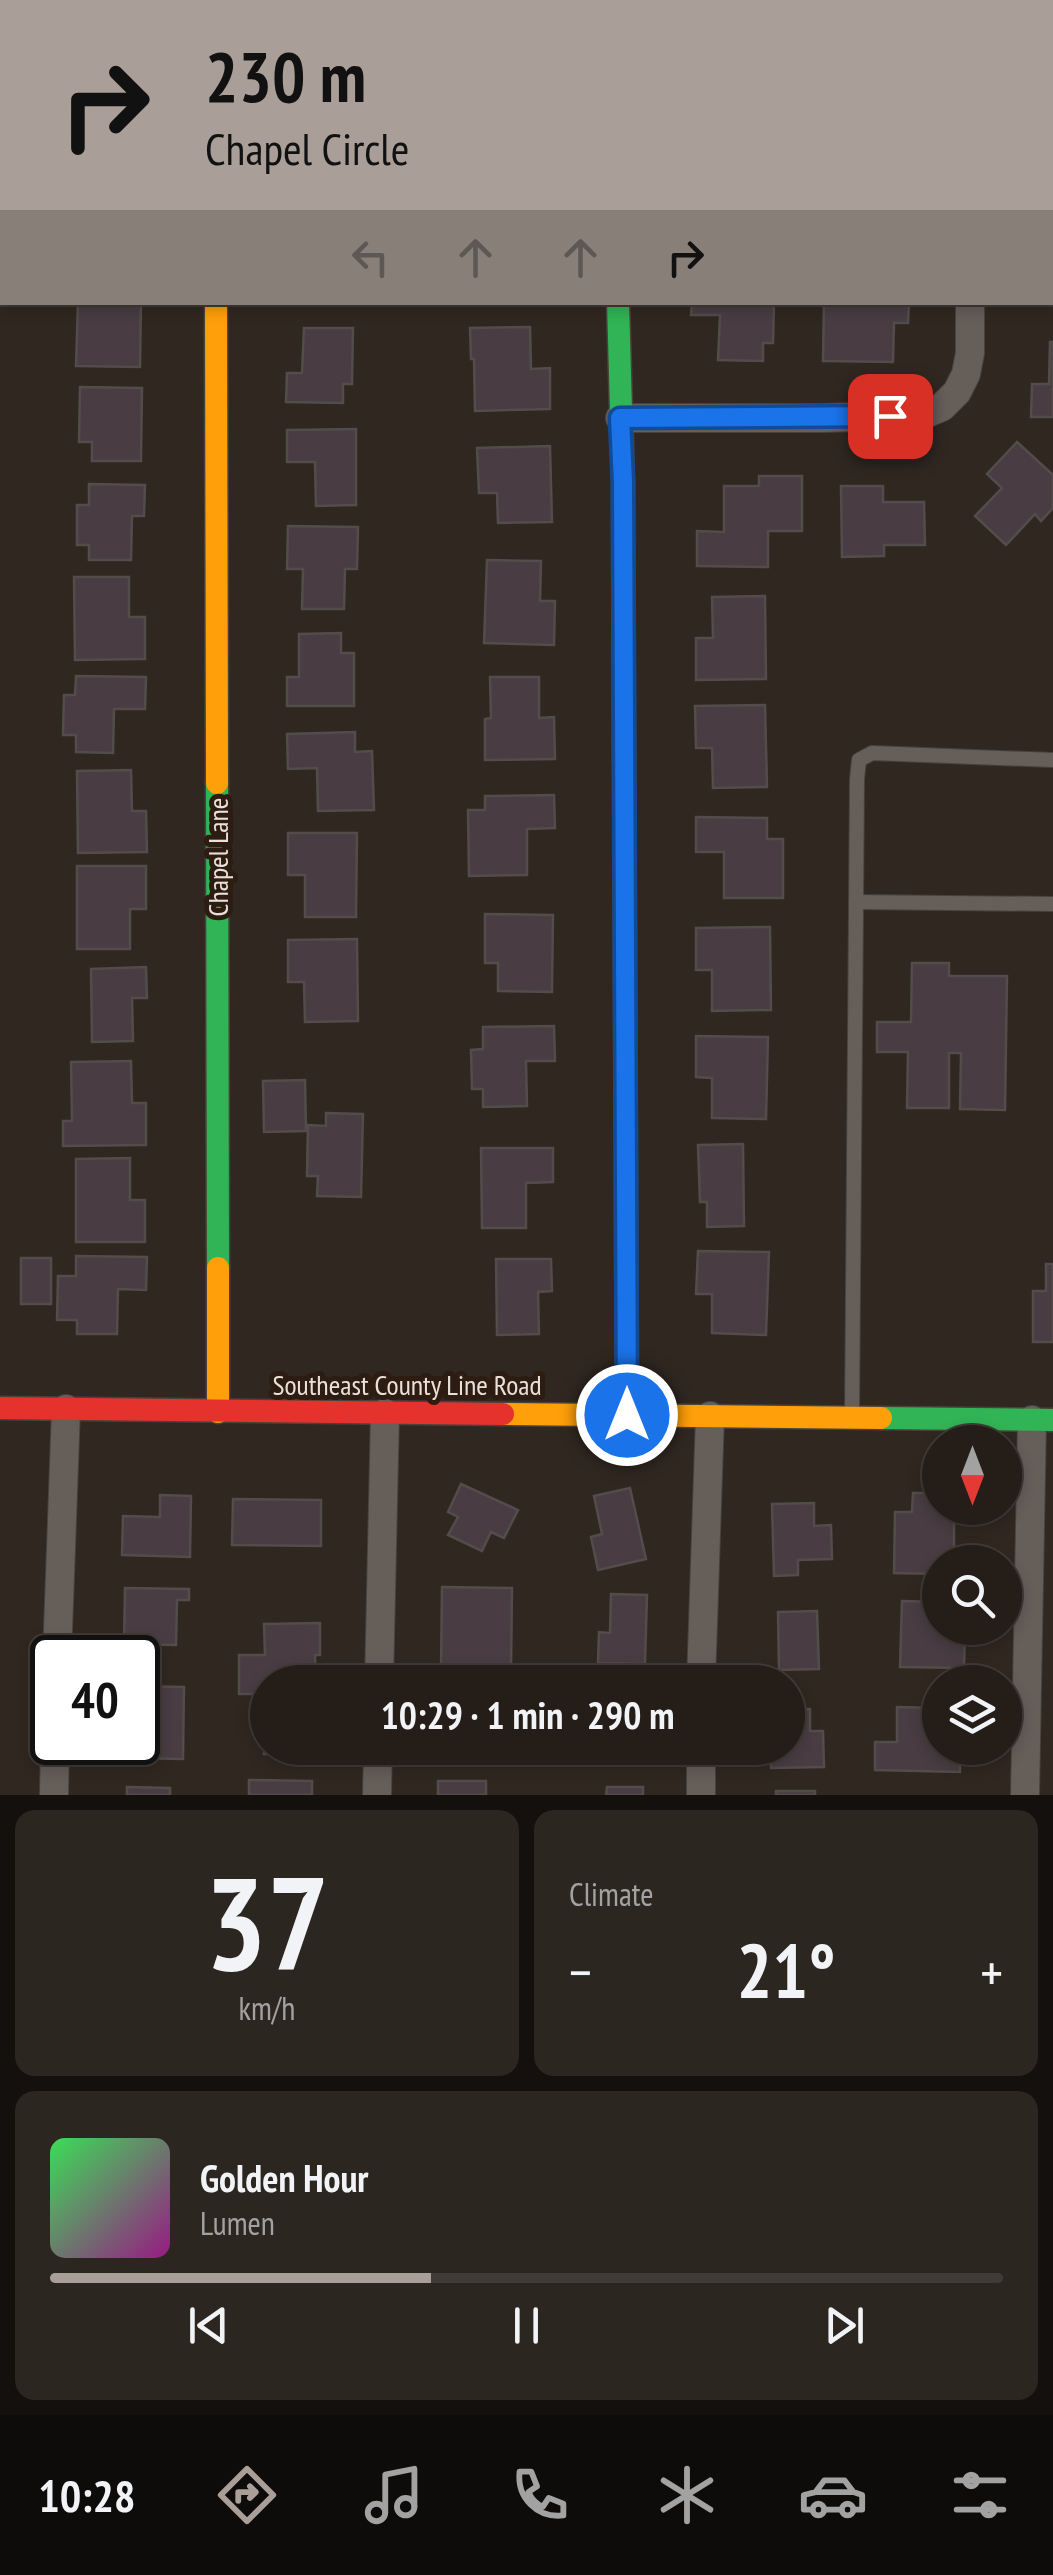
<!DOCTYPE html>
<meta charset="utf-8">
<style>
:root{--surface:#241d18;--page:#2c2621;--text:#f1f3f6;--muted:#a3a2a2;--line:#413b37;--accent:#aa9f98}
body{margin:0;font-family:"PT Sans Narrow",sans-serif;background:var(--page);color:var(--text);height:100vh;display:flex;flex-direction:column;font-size:38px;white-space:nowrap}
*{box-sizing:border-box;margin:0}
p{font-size:32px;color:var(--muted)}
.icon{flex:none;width:55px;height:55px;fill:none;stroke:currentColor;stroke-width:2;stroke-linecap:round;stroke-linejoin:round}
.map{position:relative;height:1795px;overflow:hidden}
.panel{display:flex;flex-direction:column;gap:15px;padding:15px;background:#14100d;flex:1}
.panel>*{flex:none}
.top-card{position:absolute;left:0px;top:0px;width:1055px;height:305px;box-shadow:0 5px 15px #0003,0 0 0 2px var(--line);background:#aa9f98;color:#111;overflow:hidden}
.needle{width:65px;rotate:180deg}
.tools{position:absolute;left:922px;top:1425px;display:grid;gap:20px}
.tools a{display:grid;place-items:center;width:100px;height:100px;border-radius:50%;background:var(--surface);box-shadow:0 5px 15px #0003,0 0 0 2px var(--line);font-size:50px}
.speed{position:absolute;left:30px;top:1635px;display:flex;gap:20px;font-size:50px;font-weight:700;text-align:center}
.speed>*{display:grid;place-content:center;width:130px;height:130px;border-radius:50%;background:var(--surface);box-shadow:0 5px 15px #0003,0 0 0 2px var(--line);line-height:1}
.speed .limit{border:5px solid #111;border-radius:15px;background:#fff;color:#111}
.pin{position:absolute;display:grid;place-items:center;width:85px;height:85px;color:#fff;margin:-42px;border-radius:20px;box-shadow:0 5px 15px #0006}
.me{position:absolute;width:110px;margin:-55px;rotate:0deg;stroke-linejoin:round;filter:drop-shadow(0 0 8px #0008)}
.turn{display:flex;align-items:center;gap:35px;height:210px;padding:0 40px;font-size:45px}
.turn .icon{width:130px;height:130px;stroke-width:2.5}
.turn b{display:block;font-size:70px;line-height:85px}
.lanes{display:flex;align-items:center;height:95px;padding:0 40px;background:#0003;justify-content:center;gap:50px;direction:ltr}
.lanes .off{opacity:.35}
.big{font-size:75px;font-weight:700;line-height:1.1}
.panel .widget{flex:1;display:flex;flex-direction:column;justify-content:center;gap:15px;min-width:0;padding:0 35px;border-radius:20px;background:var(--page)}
.panel .dial{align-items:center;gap:0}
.dial b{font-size:130px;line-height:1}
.song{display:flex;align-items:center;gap:30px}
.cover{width:120px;height:120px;border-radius:15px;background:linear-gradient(135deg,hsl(130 70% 55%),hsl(310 70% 35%))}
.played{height:10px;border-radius:5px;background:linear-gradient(90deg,var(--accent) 40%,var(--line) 40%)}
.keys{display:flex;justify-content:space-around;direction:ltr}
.heat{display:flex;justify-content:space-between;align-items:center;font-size:55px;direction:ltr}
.panel .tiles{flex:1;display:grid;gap:15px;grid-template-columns:1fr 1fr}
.widget:last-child{grid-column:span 2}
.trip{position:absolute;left:250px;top:1665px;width:555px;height:100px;border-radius:50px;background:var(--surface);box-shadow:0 5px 15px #0003,0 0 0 2px var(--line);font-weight:700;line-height:100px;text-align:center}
.tab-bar{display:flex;height:160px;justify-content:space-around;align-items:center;background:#0e0c0a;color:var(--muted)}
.tab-bar .icon{width:70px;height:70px}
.tab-bar .active{color:var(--accent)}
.tab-bar b{font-size:45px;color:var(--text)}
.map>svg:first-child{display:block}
.building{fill:#493d43;stroke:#534c4b;stroke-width:2.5}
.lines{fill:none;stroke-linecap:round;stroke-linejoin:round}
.lane-casing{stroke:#49423c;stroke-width:16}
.street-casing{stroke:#49423c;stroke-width:30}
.fast-casing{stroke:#49423c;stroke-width:25}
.slow-casing{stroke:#49423c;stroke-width:25}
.jam-casing{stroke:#49423c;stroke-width:25}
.lane{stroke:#665e59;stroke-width:14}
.street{stroke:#665e59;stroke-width:28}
.fast{stroke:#30b455;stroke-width:22}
.slow{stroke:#ff9f0a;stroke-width:22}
.jam{stroke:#e5322d;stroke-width:22}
.route-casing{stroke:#114b97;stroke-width:25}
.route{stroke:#1a73e8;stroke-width:18}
.labels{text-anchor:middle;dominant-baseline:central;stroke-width:10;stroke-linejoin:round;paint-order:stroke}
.street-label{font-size:28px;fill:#ebe0d9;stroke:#2c1c11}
</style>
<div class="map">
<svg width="1053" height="1795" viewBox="0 0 1053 1795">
<rect width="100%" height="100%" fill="#302720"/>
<g class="building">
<rect x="78" y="0" width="69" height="2"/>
<rect x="839" y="0" width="70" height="2"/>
<path d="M78,302H141L140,367L76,366Z"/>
<path d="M692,302L774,303L773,343H763V361L718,360L720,315H691Z"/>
<path d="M824,302H909L908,323H894L893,362L823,361Z"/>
<path d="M530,327L531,369L550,368V409L475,411L474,359H471L470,328Z"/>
<path d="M304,328H353L352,384H343V403L286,402L287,373H302Z"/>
<path d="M1050,342H1053V417H1031L1032,384H1049Z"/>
<path d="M80,387L142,388L141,461H92V442H79Z"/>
<path d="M356,429V505L316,506L315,462H287V430Z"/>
<path d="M1017,442L1053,475V508L1041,521L1035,514L1006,545L975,516L1002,488L987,474Z"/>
<path d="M550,446L552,522L498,523L497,493H479L477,448Z"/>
<path d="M759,476H802V531H768V567L697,566V531L724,532V486H759Z"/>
<path d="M89,484L145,485L144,516H132L131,560H89V545H77V505H89Z"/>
<path d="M841,486H883V502H924L925,545H884V556L842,557Z"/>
<path d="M288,526L358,527L357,569H345L344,609H302L303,569H287Z"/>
<path d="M487,560L541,561L540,601H555L554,645L484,643Z"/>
<path d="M74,577H129V617H145V659L75,660Z"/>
<path d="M765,596L766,679L696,680V638H713L712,597Z"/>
<path d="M341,633V653H354V706H287V677H299V634Z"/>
<path d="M76,676L146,677L145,709H114L113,753L76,752V735H63L64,695H75Z"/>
<path d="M490,677H539V718L554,717L555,759L485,760V719L491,718Z"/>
<path d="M765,705L767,787L713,788L712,748H696L695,706Z"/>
<path d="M355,732V752L372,751L374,810L318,811L317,768L288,769L287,734Z"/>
<path d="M131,770L132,811H146L147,852L78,853L77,771Z"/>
<path d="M554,795L555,828L527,829V875L469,876L468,810H485V796Z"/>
<path d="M696,817L767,818V839H783V898H724V852H696Z"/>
<path d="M288,833H357L356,917H305V875H288Z"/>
<path d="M77,866H146V909H130V949H77Z"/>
<path d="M485,914L553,915L552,992L498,991V963H485Z"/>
<path d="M770,927L771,1010L712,1011V970H696V928Z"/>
<path d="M357,939L358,1021L305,1022L304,982H288V940Z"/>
<path d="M912,963H949V976H1007L1005,1110L960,1109L961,1053H949V1108H907L908,1052H877V1022H911Z"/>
<path d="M146,967L147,998H132L133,1041L92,1042L91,969Z"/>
<path d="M554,1026L555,1061H526L527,1106L483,1107V1089H472L471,1050L483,1049V1027Z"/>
<path d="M696,1036L768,1037L766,1119L712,1118V1078L696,1077Z"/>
<path d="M131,1061L132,1103H146V1145L63,1146V1121H72L71,1062Z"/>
<path d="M305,1080L306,1131L264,1132L263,1081Z"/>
<path d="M326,1113L363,1114L361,1197L317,1196L318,1176H307L308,1125L326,1126Z"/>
<path d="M743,1144L744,1226L707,1227V1202H700L698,1145Z"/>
<path d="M481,1148H553V1182L526,1183V1228H482Z"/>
<path d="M130,1158V1200H145V1242H76V1159Z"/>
<path d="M698,1251L769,1252L766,1335L712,1333V1294H696Z"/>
<path d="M76,1256L147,1257L146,1290L118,1289L117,1334H77V1320H57L58,1276H76Z"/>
<rect x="21" y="1258" width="30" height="46"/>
<path d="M496,1259H551L552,1291L538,1292L539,1334L497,1335Z"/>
<path d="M1046,1264H1053V1342H1033V1291H1046Z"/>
<path d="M461,1484L518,1510L504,1538L491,1532L482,1551L448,1535L458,1517L448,1512Z"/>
<path d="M630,1488L646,1559L598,1570L591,1537L602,1534L594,1496Z"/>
<path d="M913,1493H940V1508H969L968,1521L954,1520V1562H940V1574L894,1573L895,1512H912Z"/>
<path d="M160,1495L191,1496L190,1557L122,1555L123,1516L160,1517Z"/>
<path d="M233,1499L321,1500V1546L232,1545Z"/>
<path d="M814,1503V1526L831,1525L832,1559L798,1560V1575L774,1576L772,1504Z"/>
<path d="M442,1587L512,1588L511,1670H441Z"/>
<path d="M125,1588L189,1589V1600H177L176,1645L124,1644Z"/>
<path d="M611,1594L647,1595L645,1664L598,1663L599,1632L610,1633Z"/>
<path d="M902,1601L940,1602V1628H965L964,1668L900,1667Z"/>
<path d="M817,1611L819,1669L779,1670L778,1612Z"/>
<path d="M320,1623V1655H315L316,1682H268V1748H316V1754H264V1694H239V1655H265L264,1624Z"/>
<path d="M138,1686L184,1687L183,1759L129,1758V1742H138Z"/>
<path d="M897,1707L940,1708V1748H960V1772L875,1770V1742H897Z"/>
<path d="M788,1709H810V1731H823L824,1767L771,1768V1748H788Z"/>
<path d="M442,1748H485V1765L441,1764Z"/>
<path d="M249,1780L312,1781V1795H249Z"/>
<rect x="438" y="1781" width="48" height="14"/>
<path d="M127,1787L170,1788V1795H127Z"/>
<path d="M607,1787H643V1795H606Z"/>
<rect x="776" y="1791" width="39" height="4"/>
</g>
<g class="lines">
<g class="lane-casing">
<g id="lane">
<path d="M856,902L1053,904"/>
<path d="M852,1417L857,779L859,760L872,753L1053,760"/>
</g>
</g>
<g class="street-casing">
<g id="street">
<path d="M215,0V2"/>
<path d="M618,2V0"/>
<path d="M970,2V0"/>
<path d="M620,418H822L923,415L942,407L957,392L966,374L970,353V302"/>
<path d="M57,1658L66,1409"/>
<path d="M379,1682L385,1413"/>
<path d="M701,1682L710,1416"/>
<path d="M54,1795L55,1742"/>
<path d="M377,1795L378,1748"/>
<path d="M701,1795V1748"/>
<path d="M1025,1795L1032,1420"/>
</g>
</g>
<g class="fast-casing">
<g id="fast">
<path d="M618,302L623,482L624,761"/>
<path d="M217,783L218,1268"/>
<path d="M881,1418L1053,1420"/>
</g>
</g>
<g class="slow-casing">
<g id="slow">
<path d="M216,302L217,783"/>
<path d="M624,761L627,1415"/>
<path d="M218,1268V1412"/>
<path d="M503,1414L881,1418"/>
</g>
</g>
<g class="jam-casing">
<path id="jam" d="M0,1408L503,1414"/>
</g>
<use href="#lane" class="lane"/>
<use href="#street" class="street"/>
<use href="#fast" class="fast"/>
<use href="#slow" class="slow"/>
<use href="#jam" class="jam"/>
</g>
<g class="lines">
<g class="route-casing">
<path id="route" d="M627,1415L623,482L620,418L890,416"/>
</g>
<use href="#route" class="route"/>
</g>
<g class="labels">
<g class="street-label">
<text transform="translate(217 857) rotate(-90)">Chapel Lane</text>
<text x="407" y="1384">Southeast County Line Road</text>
</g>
</g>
</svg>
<div class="tools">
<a><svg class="needle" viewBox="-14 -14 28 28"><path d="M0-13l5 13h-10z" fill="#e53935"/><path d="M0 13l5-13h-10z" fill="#a3a2a2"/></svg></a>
<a><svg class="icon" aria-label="search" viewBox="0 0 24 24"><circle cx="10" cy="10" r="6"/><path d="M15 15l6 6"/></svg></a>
<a><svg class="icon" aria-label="layers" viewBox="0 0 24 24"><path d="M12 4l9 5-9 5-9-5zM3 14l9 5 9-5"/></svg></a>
</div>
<div class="speed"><div class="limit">40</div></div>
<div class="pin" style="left:890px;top:416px;background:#d93025"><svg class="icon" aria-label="arrive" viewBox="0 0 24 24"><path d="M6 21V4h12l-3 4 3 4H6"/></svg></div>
<svg class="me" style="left:627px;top:1415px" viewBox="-20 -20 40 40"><circle r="17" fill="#1a73e8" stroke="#fff" stroke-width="3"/><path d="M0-11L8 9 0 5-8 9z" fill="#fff"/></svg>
<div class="trip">10:29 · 1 min · 290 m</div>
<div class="top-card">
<div class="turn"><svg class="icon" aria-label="right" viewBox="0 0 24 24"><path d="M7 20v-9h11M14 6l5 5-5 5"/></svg><div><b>230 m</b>Chapel Circle</div></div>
<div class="lanes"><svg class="icon off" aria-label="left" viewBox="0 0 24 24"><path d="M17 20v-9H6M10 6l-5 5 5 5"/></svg><svg class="icon off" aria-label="ahead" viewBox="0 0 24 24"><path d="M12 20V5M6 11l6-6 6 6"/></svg><svg class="icon off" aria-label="ahead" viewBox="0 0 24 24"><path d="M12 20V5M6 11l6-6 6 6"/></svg><svg class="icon" aria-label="right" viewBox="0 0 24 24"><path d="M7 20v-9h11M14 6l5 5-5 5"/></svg></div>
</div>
</div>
<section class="panel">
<div class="tiles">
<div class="widget dial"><b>37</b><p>km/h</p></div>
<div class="widget"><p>Climate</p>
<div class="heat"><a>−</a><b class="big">21°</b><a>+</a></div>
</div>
<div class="widget">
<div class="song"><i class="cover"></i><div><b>Golden Hour</b><p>Lumen</p></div></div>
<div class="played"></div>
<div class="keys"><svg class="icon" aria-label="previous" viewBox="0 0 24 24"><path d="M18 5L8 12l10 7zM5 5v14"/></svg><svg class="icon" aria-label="pause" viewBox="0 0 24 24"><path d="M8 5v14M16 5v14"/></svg><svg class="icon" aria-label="next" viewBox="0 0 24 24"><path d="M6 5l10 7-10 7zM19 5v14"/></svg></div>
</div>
</div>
</section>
<nav class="tab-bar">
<b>10:28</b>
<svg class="icon active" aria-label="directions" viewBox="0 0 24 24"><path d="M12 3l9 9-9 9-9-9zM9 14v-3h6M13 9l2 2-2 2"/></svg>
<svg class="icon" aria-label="music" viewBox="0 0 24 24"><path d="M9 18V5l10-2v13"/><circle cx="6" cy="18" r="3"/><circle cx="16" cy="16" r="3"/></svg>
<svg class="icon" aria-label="phone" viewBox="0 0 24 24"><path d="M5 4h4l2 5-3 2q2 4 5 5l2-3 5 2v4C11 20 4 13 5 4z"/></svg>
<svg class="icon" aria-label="climate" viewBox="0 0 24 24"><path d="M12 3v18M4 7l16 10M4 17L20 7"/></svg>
<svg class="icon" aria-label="car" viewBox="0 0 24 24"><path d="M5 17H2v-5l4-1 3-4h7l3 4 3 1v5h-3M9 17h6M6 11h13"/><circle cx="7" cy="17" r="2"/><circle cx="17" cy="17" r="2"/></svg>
<svg class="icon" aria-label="filters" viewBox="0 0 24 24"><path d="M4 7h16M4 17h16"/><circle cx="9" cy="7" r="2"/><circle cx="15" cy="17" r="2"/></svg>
</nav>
